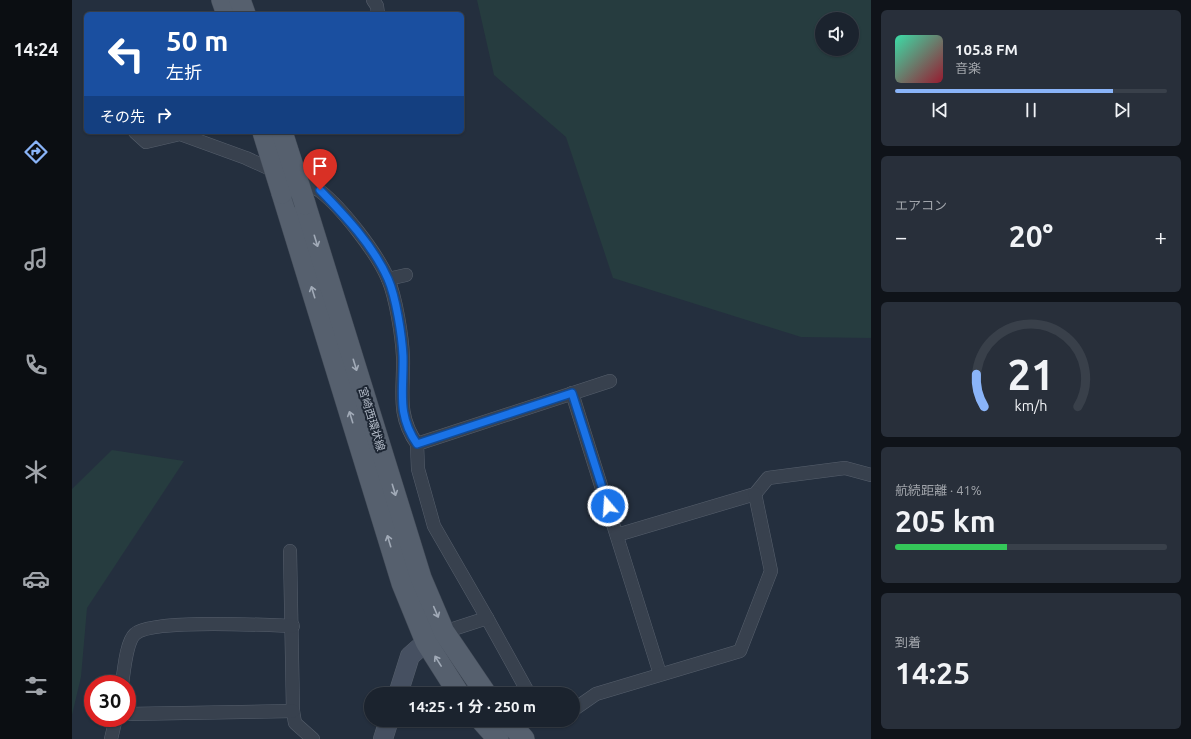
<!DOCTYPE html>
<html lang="ja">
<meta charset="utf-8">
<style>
:root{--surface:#1b232e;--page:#282f3a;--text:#f1f3f6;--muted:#a0a4aa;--line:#39404a;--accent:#8ab4f8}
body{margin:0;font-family:Ubuntu,"Noto Sans JP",sans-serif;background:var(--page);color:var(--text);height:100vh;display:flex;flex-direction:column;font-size:15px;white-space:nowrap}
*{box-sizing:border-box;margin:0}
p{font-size:13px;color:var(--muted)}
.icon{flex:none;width:22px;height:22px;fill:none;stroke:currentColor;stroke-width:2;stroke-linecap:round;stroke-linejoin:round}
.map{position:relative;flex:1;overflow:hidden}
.sheet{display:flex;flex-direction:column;gap:10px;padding:10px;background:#0f1319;width:320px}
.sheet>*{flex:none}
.top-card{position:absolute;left:12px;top:12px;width:380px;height:122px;border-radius:6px;box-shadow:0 1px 3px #0004,0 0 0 1px var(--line);background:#1a4fa0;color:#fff;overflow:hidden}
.fabs{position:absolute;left:743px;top:12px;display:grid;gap:8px}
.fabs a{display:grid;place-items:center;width:44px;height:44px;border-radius:50%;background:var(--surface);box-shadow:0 1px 3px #0004,0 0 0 1px var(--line);font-size:20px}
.speed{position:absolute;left:12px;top:675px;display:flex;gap:8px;font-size:20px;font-weight:700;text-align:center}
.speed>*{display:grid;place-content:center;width:52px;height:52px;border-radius:50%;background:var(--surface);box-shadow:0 1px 3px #0004,0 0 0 1px var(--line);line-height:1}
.speed .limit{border:6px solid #d22;background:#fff;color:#111}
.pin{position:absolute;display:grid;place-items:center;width:34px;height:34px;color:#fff;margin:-41px -17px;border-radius:50% 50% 50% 0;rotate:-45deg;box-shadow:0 0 4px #0007}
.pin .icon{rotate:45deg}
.me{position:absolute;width:44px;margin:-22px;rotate:342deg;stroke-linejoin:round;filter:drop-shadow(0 0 3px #0008)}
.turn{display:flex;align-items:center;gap:14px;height:84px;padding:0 16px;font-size:18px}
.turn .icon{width:52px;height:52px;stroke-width:2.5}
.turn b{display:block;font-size:28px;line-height:34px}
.then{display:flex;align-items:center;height:38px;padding:0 16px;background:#0003;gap:8px;font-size:15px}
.big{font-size:30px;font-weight:700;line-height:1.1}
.sheet .tile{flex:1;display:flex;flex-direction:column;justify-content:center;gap:6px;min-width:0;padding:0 14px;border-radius:6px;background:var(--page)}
.sheet .dial{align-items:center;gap:0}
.dial svg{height:104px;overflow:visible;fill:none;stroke:var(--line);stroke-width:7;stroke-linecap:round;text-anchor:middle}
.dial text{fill:var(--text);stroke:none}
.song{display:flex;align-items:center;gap:12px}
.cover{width:48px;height:48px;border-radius:6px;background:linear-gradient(135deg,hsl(160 70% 55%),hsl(350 70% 35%))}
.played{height:4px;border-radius:2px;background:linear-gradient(90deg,var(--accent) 80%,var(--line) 80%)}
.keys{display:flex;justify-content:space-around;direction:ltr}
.heat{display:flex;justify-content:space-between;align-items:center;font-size:22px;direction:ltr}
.charge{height:6px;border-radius:3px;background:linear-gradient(90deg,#34c759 41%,var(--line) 0)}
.trip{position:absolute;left:292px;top:687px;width:216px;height:40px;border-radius:20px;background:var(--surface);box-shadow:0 1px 3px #0004,0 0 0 1px var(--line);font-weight:700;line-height:40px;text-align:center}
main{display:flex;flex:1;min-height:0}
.tab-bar{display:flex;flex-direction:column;width:72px;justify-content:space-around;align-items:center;background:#0b0e12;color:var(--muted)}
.tab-bar .icon{width:28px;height:28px}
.tab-bar .current{color:var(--accent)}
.tab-bar b{font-size:18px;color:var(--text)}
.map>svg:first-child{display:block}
.green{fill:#263c3f;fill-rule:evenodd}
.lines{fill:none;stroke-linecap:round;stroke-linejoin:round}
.street-casing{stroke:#565f6c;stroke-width:14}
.secondary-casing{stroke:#565f6c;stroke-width:20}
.primary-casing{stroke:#414a57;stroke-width:22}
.street{stroke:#38414e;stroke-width:13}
.secondary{stroke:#465061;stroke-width:19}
.primary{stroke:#56606e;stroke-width:21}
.primary-bridge-casing{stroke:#414a57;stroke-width:22;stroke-linecap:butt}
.primary-bridge{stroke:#56606e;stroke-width:21}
.oneway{stroke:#a1aab7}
.route-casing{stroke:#114b97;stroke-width:10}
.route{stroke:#1a73e8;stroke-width:7}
.labels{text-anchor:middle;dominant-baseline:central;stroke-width:4;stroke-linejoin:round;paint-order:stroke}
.street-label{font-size:11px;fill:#b4bcc9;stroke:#1d2633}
</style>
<main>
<nav class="tab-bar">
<b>14:24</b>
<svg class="icon current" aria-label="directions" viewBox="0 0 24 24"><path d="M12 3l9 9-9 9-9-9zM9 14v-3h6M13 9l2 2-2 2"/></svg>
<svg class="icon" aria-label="music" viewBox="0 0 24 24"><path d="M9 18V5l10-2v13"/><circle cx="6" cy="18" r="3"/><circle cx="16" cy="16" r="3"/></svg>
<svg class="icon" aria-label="phone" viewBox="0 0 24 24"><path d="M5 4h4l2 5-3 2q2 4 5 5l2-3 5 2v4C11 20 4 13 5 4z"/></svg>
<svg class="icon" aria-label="climate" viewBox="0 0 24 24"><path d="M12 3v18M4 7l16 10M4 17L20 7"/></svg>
<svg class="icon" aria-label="car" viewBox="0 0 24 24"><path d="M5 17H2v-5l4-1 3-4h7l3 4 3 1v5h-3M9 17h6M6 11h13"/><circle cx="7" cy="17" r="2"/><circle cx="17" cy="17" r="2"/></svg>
<svg class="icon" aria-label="filters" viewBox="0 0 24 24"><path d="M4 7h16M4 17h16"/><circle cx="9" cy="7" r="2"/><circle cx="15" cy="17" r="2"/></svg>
</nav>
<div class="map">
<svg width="799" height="739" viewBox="0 0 799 739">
<rect width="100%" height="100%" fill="#242f3e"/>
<g class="green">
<path d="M405,0H799V338L729,337L541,278L494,137L422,75ZM750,19H780V49H750Z"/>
<path d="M40,450L112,461L15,608L9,677L0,715V489Z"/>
</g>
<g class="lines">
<g class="street-casing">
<g id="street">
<path d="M301,0L305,6L306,14"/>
<path d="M63,132L74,142L108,134L174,158L205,172"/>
<path d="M223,179C231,183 241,186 248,191C270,208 305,253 316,279C324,298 330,336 331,357C332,391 324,414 345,444"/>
<path d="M316,279L334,275"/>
<path d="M500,393L588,674"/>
<path d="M545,535L683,494L696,478L773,468L799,475"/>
<path d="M218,551L221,711L223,723L241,739"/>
<path d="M415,618L457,694"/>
<path d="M372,632L415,618L362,526L346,469L345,444L538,381"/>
<path d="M50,684C52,672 54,642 63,634C79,619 195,625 221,626"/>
<path d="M501,710L524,694L668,651L699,571L683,494"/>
<path d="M55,714L221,711"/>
<path d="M39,739L44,718"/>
</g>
</g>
<g class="secondary-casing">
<g id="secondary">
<path d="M326,694L338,656L354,642L368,635"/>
<path d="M311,739L317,720"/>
</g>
</g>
<g class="primary-casing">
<g id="primary">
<path d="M150,0L155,14"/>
<path d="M168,0L173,14"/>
<path d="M210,193L330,583L354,642L387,694"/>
<path d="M233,204L349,578L372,632L414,694"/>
<path d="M409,720L426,739"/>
<path d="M435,720L452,739"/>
</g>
</g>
<use href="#street" class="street"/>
<use href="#secondary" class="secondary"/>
<use href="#primary" class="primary"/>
<g class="primary-bridge-casing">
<g id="primary-bridge">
<path d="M191,132L210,193"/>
<path d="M210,132L233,204"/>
</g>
</g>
<use href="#primary-bridge" class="primary-bridge"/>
</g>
<defs><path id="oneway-shaft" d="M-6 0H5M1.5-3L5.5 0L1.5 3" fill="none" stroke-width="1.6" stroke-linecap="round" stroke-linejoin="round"/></defs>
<g class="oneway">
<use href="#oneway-shaft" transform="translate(244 241) rotate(73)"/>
<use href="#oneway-shaft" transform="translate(241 292) rotate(-107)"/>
<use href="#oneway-shaft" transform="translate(283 365) rotate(73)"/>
<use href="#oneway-shaft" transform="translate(279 417) rotate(-107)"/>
<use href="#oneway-shaft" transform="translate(322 490) rotate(73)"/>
<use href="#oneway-shaft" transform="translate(317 541) rotate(-107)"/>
<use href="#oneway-shaft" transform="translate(364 612) rotate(67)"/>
<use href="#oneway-shaft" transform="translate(366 661) rotate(-122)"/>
</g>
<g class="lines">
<g class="route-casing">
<path id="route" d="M248,190C273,216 301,245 316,279C324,297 330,336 331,356C332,390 324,414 345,444L500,393L536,506"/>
</g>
<use href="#route" class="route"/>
</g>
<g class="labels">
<g class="street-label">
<text transform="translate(300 419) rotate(73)">宮崎西環状線</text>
</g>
</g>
</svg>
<div class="fabs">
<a><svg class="icon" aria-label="sound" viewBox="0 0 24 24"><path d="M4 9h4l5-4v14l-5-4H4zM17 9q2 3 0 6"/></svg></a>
</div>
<div class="speed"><div class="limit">30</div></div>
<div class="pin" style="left:248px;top:190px;background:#d93025"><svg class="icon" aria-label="arrive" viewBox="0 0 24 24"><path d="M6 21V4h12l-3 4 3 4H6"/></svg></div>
<svg class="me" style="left:536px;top:506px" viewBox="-20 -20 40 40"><circle r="17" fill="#1a73e8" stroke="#fff" stroke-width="3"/><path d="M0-11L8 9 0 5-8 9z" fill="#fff"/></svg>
<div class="trip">14:25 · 1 分 · 250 m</div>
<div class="top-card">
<div class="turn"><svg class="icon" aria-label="left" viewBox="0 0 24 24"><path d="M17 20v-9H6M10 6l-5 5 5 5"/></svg><div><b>50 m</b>左折</div></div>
<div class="then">その先<svg class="icon" aria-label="right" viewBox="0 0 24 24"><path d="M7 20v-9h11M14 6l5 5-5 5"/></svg></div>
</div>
</div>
<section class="sheet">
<div class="tile">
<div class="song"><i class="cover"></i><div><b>105.8 FM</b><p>音楽</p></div></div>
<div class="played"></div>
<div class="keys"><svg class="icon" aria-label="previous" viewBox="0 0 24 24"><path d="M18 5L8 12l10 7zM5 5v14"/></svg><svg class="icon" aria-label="pause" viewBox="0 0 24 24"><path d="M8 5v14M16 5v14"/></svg><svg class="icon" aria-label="next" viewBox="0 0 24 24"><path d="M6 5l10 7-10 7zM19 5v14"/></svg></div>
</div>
<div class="tile"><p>エアコン</p>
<div class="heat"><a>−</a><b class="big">20°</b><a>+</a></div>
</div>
<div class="tile dial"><svg viewBox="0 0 100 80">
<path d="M14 69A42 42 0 1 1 86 69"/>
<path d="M14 69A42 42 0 0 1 8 44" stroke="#8ab4f8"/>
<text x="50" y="56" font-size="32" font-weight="700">21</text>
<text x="50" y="72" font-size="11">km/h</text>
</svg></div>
<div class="tile"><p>航続距離 · 41%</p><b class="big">205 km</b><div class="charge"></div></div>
<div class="tile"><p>到着</p><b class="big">14:25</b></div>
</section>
</main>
